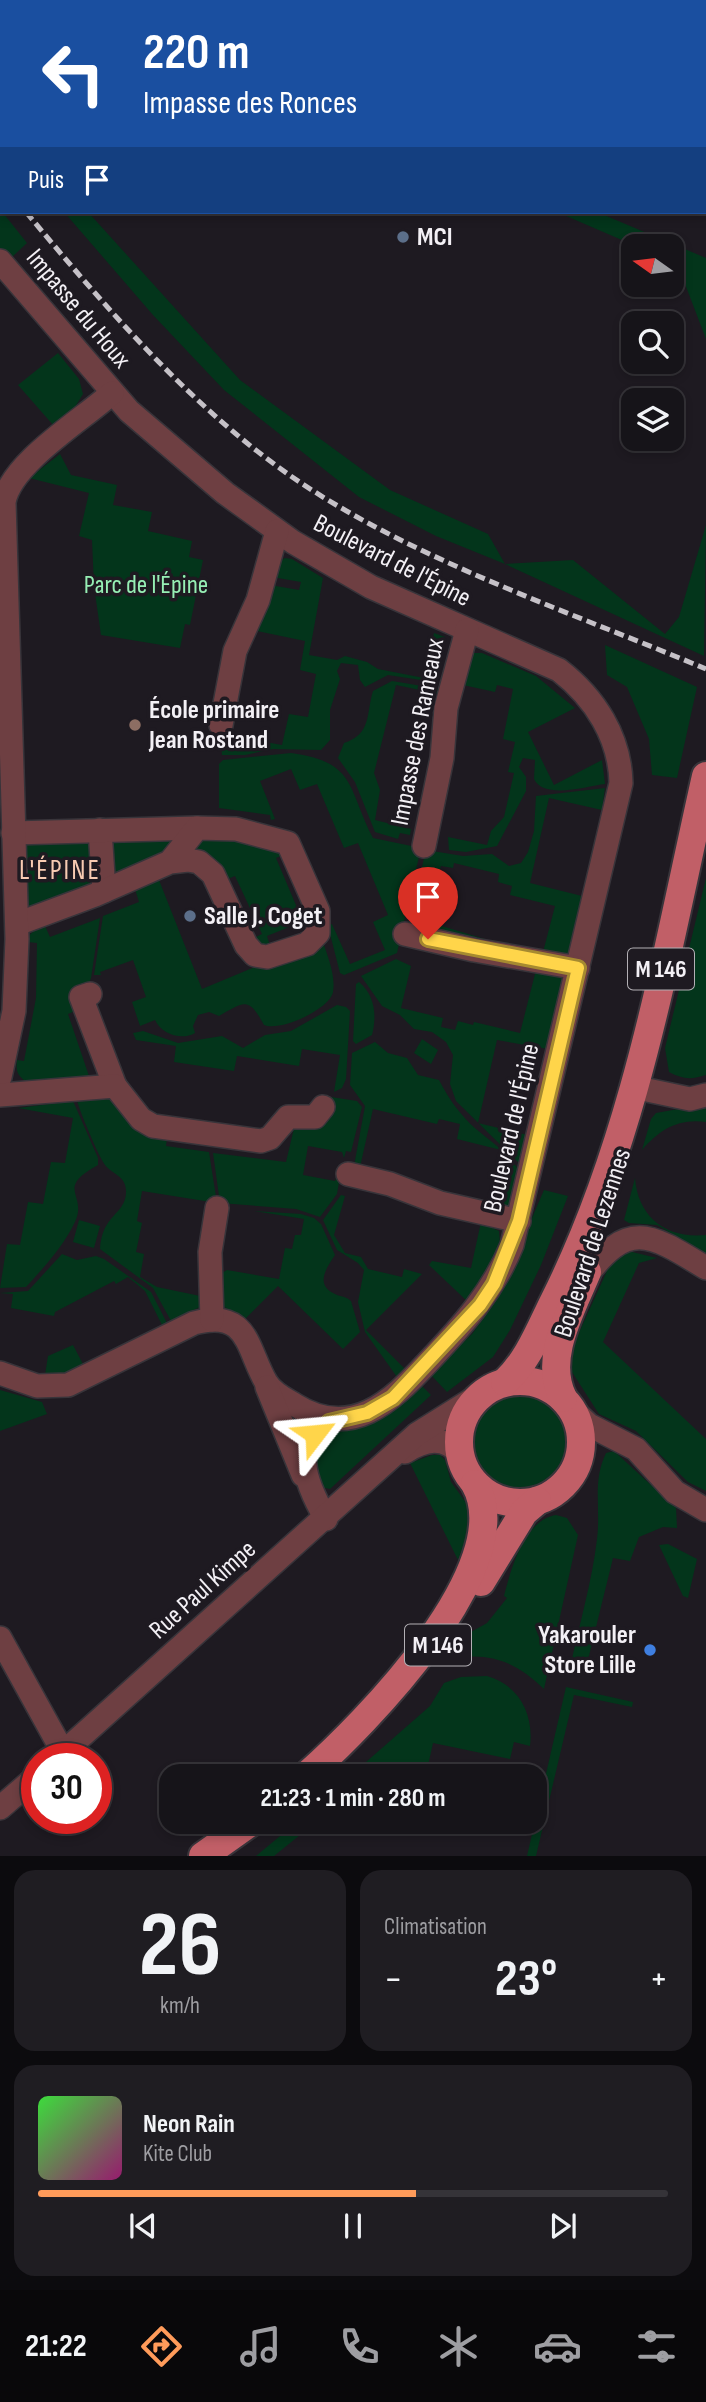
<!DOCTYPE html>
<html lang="fr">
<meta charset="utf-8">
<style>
:root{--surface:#161419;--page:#1f1d22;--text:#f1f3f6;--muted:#9e9ea2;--line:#353338;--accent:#ff9b5a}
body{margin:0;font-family:"Sofia Sans Condensed",sans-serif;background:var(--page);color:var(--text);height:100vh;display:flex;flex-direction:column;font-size:26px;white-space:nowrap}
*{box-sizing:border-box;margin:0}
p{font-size:23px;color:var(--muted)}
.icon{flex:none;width:38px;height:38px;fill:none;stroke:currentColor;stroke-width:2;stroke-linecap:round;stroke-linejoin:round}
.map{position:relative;height:1856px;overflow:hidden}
.sheet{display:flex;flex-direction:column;gap:14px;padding:14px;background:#0c0b0e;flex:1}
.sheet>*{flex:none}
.top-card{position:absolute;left:0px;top:0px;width:707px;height:214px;box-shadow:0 4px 10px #0003,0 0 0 2px var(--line);background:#1a4fa0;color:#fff;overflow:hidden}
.needle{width:46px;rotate:284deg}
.buttons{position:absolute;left:621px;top:234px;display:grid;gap:14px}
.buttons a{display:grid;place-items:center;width:63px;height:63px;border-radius:14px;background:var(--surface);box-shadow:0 4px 10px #0003,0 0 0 2px var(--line);font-size:35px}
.speed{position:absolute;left:21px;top:1743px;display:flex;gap:14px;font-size:35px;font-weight:700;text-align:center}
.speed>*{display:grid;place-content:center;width:91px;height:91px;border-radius:50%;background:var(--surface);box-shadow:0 4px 10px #0003,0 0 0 2px var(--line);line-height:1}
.speed .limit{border:10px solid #d22;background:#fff;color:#111}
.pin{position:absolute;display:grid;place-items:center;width:60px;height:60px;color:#fff;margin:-72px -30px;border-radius:50% 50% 50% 0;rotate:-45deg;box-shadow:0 0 7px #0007}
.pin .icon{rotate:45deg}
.me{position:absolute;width:77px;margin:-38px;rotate:61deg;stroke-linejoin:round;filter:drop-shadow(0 0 5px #0008)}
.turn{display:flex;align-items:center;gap:24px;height:147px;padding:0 28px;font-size:32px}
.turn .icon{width:91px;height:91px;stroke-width:2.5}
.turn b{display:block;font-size:49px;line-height:60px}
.then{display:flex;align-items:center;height:66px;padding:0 28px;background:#0003;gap:14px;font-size:26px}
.big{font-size:52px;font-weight:700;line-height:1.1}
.sheet .tile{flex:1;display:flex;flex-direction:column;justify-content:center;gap:10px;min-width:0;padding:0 24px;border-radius:21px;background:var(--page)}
.sheet .dial{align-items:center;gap:0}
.dial b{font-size:91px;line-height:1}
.song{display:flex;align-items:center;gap:21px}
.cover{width:84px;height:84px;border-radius:10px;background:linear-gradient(135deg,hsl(120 70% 55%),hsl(320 70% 35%))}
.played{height:7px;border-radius:4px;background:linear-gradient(90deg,var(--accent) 60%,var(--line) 60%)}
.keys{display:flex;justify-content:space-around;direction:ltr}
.heat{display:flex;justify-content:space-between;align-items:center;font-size:38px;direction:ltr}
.sheet .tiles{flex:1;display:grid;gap:14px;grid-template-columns:1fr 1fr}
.tile:last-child{grid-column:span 2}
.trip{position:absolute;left:159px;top:1764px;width:388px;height:70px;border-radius:21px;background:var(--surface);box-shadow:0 4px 10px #0003,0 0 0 2px var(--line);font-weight:700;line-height:70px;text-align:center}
.tabs{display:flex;height:112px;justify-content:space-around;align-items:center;background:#09080a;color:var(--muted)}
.tabs .icon{width:49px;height:49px}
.tabs .current{color:var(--accent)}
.tabs b{font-size:32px;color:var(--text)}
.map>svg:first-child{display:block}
.green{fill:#03351b}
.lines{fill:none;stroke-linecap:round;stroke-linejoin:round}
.minor-casing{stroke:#38343a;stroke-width:26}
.major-casing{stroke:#38343a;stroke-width:32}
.minor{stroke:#6e3f42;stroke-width:23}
.major{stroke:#c15f67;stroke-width:28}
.rail{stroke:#c5c1c7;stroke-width:5;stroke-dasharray:10 5;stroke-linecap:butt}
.route-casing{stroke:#a68a30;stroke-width:18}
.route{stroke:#ffd54a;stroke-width:12}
.service-dot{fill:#5c6f8a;stroke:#1e1a21;stroke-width:2.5}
.education-dot{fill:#8d6e63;stroke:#1e1a21;stroke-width:2.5}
.shop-dot{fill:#3f7fe0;stroke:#1e1a21;stroke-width:2.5}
.labels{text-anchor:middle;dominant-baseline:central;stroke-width:7;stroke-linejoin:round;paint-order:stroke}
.shield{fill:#1e1a21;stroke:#b3b0b5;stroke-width:2}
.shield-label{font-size:24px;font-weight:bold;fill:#f3f0f5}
.poi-label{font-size:26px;font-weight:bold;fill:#f3f0f5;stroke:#1e1a21;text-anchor:start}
.street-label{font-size:26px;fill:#f3f0f5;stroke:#1e1a21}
.park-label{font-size:26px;fill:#96eeb4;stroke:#1e1a21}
.neighbourhood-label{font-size:28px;letter-spacing:2px;fill:#f7cbb2;stroke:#1e1a21}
</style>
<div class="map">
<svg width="706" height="1856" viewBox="0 0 706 1856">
<rect width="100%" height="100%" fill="#1e1a21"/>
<g class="green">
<path d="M0,209L27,243L11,258L0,251Z"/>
<path d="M64,212H88L240,380L390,490L488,534L505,564L573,560L665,634L679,617L706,525L704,656L505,564L436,536L359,497L224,390L153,315Z"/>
<path d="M557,212H597L706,258V339L677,263L672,261V247H638Z"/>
<path d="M58,353L79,379L83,394L75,407L54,426L18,385Z"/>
<path d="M60,454L71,475L117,485L113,505L152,512L148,531L192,541L189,557L203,560L190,625L185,624L180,648L101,635L94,586L92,540L79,536L89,493L29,478Z"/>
<path d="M285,558L292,559L323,578L309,655L337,660L345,656L367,662L378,669L424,678L434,633L445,637L434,682L388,675L365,687L360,680L358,665L341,663L337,671L340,679L330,710V740L321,750L273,749L245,755H222L220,734L282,745L289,714L308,717L316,674L300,670L305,641L257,631L270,585L299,590L301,582L272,577L278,562Z"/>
<path d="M605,645L697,687L677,778L652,775L649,739L627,687L607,675Z"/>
<path d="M473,653H482L536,676L575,708L528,732L554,785L602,760L605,784C587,786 544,800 534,779L535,760L523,758L519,767L526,777V791L497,846L466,852L449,850L448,837L487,845L491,831L504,817L514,773L508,772L515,742L503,739L513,689L497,685L495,692L463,685Z"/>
<path d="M392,681L446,690L444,695L396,685L374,773L380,790L375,820L411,829L410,835L400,833L398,839L375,832L355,782L338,758L344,743C372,734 366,713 373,691Z"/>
<path d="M291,753C357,762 347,788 373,838L421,848L397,953L344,975L340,973L328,926L332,924L350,964L385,950L373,922L388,915L358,843L344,848L317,784L300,790L291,769L260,781L275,819L271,820L270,815L219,808V764L223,760Z"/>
<path d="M605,788L602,810L549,798L530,883L582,896L569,954L542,956L555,906L510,895L512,886L498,882L499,874L454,863L453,868L441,866L425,921L485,939L484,948L415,925L417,911L412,909L426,850L463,856L492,854L509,866L521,863L528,852L534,831L536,796Z"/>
<path d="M202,833L220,834L288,853L276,858L301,917L313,913L305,935L299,923L267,936L271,949L250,940L262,934L235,876L223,881L185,855Z"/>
<path d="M180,836L163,858L116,878L112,838Z"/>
<path d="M91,840L95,884L32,908L28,905L26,846L29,843Z"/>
<path d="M706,878V1075C691,1080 682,1079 669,1072L665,1048Z"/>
<path d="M159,880L202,989L322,939C327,955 336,975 333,992C330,1009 280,1032 264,1025C248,995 243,1003 219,1016L209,1012L198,1015L193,1026L195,1033C182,1041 161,1034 155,1020L140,1026L132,1002L146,997L133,960L100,972L101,975H94L103,916L139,902L135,889Z"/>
<path d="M100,918L91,978L80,1009L68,1014L89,1076L29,1083C19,1078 15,1072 17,1060L24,1061L36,998L37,943L28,942C28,932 36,930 45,926L50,937Z"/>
<path d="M396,959L411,966L401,1008L443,1018L441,1027L455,1030L458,1021L473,1025L474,1022L520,1033L536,970L562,978L548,1049L497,1040L478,1123L528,1135L521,1165L456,1101L450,1084L453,1055L446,1042L432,1032L414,1029L400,1015L382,1006L361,976Z"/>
<path d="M359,982C375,995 377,1016 372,1035L356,1044L353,1041L356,984Z"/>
<path d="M337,1005L346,1007L350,1011L346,1079L342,1088L334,1092L340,1055L302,1049L299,1066L237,1056L234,1071L174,1062L176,1046L136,1040L133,1033L143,1031L178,1043L222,1036L243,1048L265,1035L291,1031Z"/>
<path d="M422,1039L438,1050L431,1064L414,1053Z"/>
<path d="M375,1042L388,1053L407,1058L418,1075L439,1080C449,1099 460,1115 476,1129C493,1143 508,1153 520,1172L509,1206L488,1205L501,1150L457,1139L460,1124L439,1119L437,1124L373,1109L360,1167L354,1166L365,1106L350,1085L352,1053Z"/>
<path d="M331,1097L357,1101L362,1107L351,1152L346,1151L344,1158L342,1152L308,1146L303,1175L335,1181L339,1169L341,1170L337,1194L320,1217L296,1209L220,1203L213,1153L286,1162L295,1124L327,1123Z"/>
<path d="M110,1098L167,1138L166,1146L209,1152L217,1203L142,1191L137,1221L142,1223L136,1252L144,1254L140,1277L157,1287L205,1297L204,1305L171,1321L153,1288L100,1249C102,1214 125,1215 126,1193C127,1176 113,1175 105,1165C100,1159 78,1108 77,1100Z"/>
<path d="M73,1101L98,1158V1165C54,1189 88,1194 75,1222C63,1247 45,1266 26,1287L0,1288L7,1244L20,1245L28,1202L43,1204L51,1162L65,1163L73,1118L18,1108Z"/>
<path d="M706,1104V1122C678,1118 659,1130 642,1150L651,1119L656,1113Z"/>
<path d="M635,1178C638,1218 667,1239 706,1235V1254L657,1225L629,1223L624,1220Z"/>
<path d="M544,1190L568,1196L541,1265L510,1330L493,1357L447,1392L430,1374L472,1334L496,1301Z"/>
<path d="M341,1195L345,1196L334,1235L345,1253L361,1257L368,1269L402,1277L404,1269L422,1274L366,1330L405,1369L397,1377L365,1332L358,1302L364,1270L358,1263L337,1250L323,1220Z"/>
<path d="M254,1211L301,1214L314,1218L321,1224L335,1255C327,1267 314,1285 335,1294C341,1297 346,1296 351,1301L360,1332L343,1349L278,1286L245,1319L221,1305L222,1273L227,1270L279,1279L285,1248L292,1249L295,1235H301L304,1219Z"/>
<path d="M79,1220L100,1226L94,1248L73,1242Z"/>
<path d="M481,1222L499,1231L500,1244L491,1264L468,1302L429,1265L432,1261L471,1268Z"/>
<path d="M624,1250L657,1258L639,1263L603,1342L706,1439V1491L688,1482L636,1431L599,1414L572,1372V1348L611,1262Z"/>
<path d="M62,1254L77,1260L96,1256L104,1259L151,1292L167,1323L162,1325L145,1291L128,1277L116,1284L114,1281L55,1312L54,1316L11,1308L13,1294L0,1293L28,1291Z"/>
<path d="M73,1345L84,1366L62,1374L45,1375L48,1356Z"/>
<path d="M419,1383L431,1395L330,1489L320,1487C311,1473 314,1448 327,1436C346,1420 396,1397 419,1383Z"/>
<circle cx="520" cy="1441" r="52"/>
<path d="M0,1390L42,1402L47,1414L0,1431Z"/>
<path d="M614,1451L676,1508L677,1528L663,1527L639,1537L630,1561L613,1558L585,1672L570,1668C579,1625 592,1582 597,1539C601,1508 592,1482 606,1453Z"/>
<path d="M432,1455H440L445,1460L451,1482L467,1504L471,1524L458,1560L410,1463Z"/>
<path d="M556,1515L567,1518L578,1535L544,1689C518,1664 493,1652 456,1658L471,1632L487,1623L507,1598L504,1596C511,1569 524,1520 556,1515Z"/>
<path d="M668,1544L697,1559L688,1598L683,1596L659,1545Z"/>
<path d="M487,1676C519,1685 534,1714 530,1746L514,1742L510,1759L433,1743L427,1770L387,1763L371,1776H350L430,1706L444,1683L461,1677Z"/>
<path d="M566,1687L633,1702L632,1707L574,1695L536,1856H527Z"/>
<path d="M297,1822H316L274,1856H256Z"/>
</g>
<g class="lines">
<g class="minor-casing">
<g id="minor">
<path d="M0,261L129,411L225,493L293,542L371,587L559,670C595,698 620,737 621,783L512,1245C493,1292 462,1326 428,1362C391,1402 351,1440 295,1405C285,1399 272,1393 266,1382C247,1350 249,1308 194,1323L68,1385L37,1386L0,1373"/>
<path d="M221,725L235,651L258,600L277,531"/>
<path d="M100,830L104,891"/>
<path d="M13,833L197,828"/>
<path d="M424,846L442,758L446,708L467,630"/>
<path d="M17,924L95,895L170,862L188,860L199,862L213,874L246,945L255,955L267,957L307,944L318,933V911L288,843L236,829L197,828L170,862"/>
<path d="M405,934L474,950L578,968"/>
<path d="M90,994L81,997L115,1086"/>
<path d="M0,1077L14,1011L17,939L4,502C11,463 82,420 112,393"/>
<path d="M633,1087L690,1099L706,1095"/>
<path d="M0,1095L115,1086L141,1119L153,1126L261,1141L270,1138L288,1117H315L323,1107"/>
<path d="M348,1174L390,1184L440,1203L519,1221"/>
<path d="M584,1279C628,1219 649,1233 706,1268"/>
<path d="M212,1320L210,1252L217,1208"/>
<path d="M267,1387L303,1475"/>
<path d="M572,1409L589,1425L636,1449L675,1492L706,1510"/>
<path d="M405,1452C424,1440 444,1435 460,1454"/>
<path d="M326,1519C306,1484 286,1440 336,1419"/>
<path d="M0,1638L63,1752"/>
<path d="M56,1759L417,1434L481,1394"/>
<path d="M0,1808L37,1776"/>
</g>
</g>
<g class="major-casing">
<g id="major">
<circle cx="520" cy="1442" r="61"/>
<path d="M505,1382C528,1361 540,1329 554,1301C636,1138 666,953 706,776"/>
<path d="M563,1398C543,1358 571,1311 587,1272"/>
<path d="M481,1582L524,1512L537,1501"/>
<path d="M306,1776C364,1725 521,1566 475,1484"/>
<path d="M203,1856L251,1822"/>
</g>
</g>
<use href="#minor" class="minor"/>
<use href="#major" class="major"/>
<g class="rail">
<path d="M0,181L2,183"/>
<path d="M26,212C106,308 196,413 301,483C422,563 573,613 706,669"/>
</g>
</g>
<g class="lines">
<g class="route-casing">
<path id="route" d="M315,1434L329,1422L367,1413L393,1398L480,1305L494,1284L519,1221L578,968L428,939"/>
</g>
<use href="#route" class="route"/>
</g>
<g class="service-dot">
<circle cx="403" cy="237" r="7"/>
<circle cx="190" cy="916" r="7"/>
</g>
<circle class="education-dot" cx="135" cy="725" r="7"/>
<circle class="shop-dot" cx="650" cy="1650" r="7"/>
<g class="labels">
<g class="shield">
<rect x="628" y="948.5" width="66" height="41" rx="5"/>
<rect x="405" y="1624.5" width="66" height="41" rx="5"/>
</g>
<g class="shield-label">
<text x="661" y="969">M 146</text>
<text x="438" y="1645">M 146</text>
</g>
<g class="poi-label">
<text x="417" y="237">MCI</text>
<text x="149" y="710">École primaire<tspan x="149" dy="30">Jean Rostand</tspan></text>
<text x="204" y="916">Salle J. Coget</text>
<text x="636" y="1635" text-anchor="end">Yakarouler<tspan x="636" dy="30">Store Lille</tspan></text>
</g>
<g class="street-label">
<text transform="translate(78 309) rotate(50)">Impasse du Houx</text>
<text transform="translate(392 561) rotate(27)">Boulevard de l'Épine</text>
<text transform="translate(418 732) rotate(-79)">Impasse des Rameaux</text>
<text transform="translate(512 1128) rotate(-77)">Boulevard de l'Épine</text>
<text transform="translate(593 1243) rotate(-72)">Boulevard de Lezennes</text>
<text transform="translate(203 1590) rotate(-42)">Rue Paul Kimpe</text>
</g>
<g class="park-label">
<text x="146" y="585">Parc de l'Épine</text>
</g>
<g class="neighbourhood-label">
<text x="60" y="870">L'ÉPINE</text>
</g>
</g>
</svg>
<div class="buttons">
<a><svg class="needle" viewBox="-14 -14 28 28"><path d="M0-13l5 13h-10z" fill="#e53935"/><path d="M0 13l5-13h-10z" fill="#9e9ea2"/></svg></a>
<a><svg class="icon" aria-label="search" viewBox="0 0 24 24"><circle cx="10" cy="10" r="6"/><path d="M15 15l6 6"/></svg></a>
<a><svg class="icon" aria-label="layers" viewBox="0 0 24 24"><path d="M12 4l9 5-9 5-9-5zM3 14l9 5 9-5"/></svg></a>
</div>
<div class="speed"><div class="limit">30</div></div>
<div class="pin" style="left:428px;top:939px;background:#d93025"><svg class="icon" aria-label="arrive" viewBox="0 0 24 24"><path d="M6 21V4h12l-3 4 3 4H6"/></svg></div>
<svg class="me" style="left:315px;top:1434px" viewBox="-20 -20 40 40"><path d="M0-17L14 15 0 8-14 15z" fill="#ffd54a" stroke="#fff" stroke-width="4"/></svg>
<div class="trip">21:23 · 1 min · 280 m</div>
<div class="top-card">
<div class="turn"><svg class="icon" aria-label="left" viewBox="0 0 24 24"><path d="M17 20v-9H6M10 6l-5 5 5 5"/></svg><div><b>220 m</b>Impasse des Ronces</div></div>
<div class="then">Puis<svg class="icon" aria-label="arrive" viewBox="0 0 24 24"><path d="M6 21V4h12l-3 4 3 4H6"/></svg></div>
</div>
</div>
<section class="sheet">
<div class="tiles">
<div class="tile dial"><b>26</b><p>km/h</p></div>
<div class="tile"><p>Climatisation</p>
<div class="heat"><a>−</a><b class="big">23°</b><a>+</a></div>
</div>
<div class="tile">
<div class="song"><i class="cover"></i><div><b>Neon Rain</b><p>Kite Club</p></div></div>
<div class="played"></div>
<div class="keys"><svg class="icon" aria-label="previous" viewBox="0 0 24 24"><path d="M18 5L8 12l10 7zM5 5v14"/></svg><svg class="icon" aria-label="pause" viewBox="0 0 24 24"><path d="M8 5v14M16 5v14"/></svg><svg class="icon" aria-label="next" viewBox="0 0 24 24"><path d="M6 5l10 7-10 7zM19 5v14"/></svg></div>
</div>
</div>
</section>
<nav class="tabs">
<b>21:22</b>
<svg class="icon current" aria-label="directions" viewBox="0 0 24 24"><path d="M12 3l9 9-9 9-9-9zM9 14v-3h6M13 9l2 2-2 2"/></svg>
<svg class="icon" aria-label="music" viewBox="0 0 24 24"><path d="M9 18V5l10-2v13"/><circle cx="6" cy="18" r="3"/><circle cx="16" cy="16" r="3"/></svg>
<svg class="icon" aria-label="phone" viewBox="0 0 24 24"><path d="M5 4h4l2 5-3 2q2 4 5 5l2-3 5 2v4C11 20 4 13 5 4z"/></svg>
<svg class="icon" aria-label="climate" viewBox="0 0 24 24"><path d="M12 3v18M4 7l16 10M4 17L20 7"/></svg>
<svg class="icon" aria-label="car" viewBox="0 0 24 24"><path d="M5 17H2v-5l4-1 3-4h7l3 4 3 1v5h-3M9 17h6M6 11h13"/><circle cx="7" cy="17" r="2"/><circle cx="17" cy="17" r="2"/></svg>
<svg class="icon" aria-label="filters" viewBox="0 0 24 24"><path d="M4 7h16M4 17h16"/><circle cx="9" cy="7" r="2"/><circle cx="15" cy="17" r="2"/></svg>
</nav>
